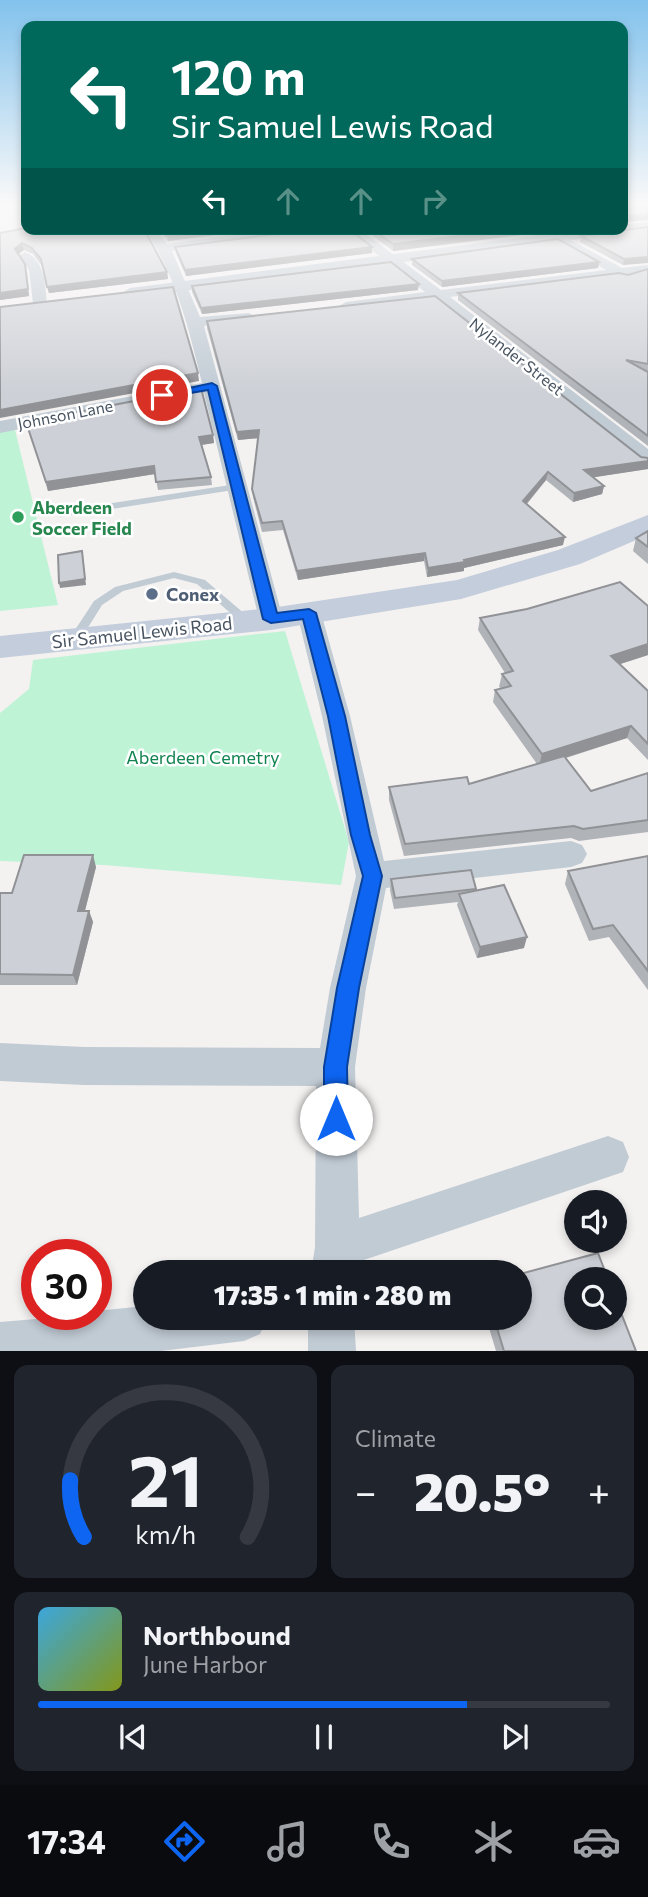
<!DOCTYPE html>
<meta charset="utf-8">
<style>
:root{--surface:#171b24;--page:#20242c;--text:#f1f3f6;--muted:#9ea1a6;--line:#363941;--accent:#0d65f2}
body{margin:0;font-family:Commissioner,sans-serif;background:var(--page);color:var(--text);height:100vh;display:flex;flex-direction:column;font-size:26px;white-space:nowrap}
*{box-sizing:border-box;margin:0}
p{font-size:23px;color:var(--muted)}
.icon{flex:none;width:38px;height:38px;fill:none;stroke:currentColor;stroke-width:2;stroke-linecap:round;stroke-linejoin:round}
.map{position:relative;height:1351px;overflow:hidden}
.details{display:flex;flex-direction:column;gap:14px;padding:14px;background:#0d0f14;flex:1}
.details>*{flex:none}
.banner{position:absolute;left:21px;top:21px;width:607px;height:214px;border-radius:14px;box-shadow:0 4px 10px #0003;background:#00695c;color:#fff;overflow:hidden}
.buttons{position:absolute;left:564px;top:1190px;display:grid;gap:14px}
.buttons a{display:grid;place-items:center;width:63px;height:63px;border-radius:50%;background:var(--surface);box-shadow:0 4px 10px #0003;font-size:35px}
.speed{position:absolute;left:21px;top:1239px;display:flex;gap:14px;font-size:35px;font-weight:700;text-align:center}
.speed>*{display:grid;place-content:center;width:91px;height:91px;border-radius:50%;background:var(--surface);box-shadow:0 4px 10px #0003;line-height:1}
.speed .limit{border:10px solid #d22;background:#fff;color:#111}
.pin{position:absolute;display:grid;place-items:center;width:60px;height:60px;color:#fff;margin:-30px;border:4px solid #fff;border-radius:50%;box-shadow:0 2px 7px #0007}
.me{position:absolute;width:77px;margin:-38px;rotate:0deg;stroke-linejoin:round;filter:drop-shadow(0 0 5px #0008)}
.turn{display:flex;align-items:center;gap:24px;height:147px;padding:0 35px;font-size:32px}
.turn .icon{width:91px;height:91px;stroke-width:2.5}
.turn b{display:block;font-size:49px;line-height:60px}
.lanes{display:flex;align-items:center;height:66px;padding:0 35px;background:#0003;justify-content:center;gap:35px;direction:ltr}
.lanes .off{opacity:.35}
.big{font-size:52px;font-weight:800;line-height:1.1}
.details .card{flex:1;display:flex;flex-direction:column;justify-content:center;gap:10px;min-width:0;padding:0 24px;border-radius:14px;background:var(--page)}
.details .dial{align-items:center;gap:0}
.dial svg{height:182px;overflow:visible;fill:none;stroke:var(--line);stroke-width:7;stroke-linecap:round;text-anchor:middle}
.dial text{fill:var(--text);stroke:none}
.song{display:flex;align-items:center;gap:21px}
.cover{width:84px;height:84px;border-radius:10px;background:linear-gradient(135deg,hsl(200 70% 55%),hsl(70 70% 35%))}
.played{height:7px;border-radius:4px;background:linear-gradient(90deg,var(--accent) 75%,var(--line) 75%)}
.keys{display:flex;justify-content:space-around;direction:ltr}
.heat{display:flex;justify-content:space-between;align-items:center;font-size:38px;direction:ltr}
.details .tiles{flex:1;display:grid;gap:14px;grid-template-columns:1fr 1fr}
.card:last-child{grid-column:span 2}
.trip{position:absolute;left:133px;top:1260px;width:399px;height:70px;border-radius:35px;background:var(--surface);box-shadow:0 4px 10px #0003;font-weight:800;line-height:70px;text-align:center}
.menu{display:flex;height:112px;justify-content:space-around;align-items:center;background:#090b0e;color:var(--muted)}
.menu .icon{width:49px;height:49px}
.menu .selected{color:var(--accent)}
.menu b{font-size:32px;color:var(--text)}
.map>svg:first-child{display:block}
.green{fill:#bef3d5}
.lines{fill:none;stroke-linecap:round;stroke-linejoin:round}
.service{fill:#c1cbd4;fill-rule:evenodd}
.minor{fill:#c1cbd4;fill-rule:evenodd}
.tertiary{fill:#c1cbd4;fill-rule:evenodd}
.secondary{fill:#c3cddb;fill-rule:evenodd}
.wall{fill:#b0b3b8}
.shaded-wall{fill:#909296}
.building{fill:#cdd0d6;stroke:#909296;stroke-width:2}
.route{fill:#0d65f2;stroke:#08429d;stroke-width:2}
.leisure-dot{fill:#2e9e5b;stroke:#fff;stroke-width:2.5}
.service-dot{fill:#5c6f8a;stroke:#fff;stroke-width:2.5}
.labels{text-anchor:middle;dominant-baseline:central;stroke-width:5;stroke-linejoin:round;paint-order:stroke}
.far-street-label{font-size:16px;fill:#485461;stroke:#fff}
.leisure-label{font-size:18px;font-weight:bold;fill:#27864d;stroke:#fff;text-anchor:start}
.service-label{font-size:18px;font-weight:bold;fill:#4e5e75;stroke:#fff;text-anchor:start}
.street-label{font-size:18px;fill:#485461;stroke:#fff}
.park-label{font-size:18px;fill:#118350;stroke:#fff}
</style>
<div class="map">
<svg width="648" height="1351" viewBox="0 0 648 1351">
<rect width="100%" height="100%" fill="#f4f1f1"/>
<g class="green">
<path d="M14,426L58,605L0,611V429Z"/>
<path d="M285,631L349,842L341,885L104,865L0,861V713L29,689L33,660Z"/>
</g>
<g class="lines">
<g class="service">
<path d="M237,484L240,485V489L60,517L55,514L60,511Z"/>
<path d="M174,572L205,580L253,621L247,625L243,624L197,584L174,578L123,591L102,605L79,642H71L69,639L94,601L115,587Z"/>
</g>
<g class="minor">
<path d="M144,229H156L167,244L284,229H321L315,233L172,251L200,317L249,313L256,317L249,321L204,326L283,619L280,624L271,627L262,624L259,619L204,393L0,433V421L202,383C189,330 176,274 144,229Z"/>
<path d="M345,229H359L441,290L606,270L534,229H550L622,268L648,265V273L632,275L625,279L618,277L450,297L648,449V465L641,463L435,299L341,309L339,306L346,302L425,292Z"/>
<path d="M25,252C45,260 45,285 47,303L45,306H35L33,303L29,270L19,256Z"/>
<path d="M309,605L318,608L321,613L350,716L384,861L571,841L582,845L587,854L582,863L571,867L386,888L366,988L355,1067L359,1218L608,1136L623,1142L629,1157L623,1172L358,1262L356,1272H311L315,1247L316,1086L84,1085L0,1081V1043L84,1047L320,1048L330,988L356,876L322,716L297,613L300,608Z"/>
<path d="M145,1306V1318H267L260,1334L244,1341L161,1351H0V1322L96,1314V1311Z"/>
<path d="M308,1318H354L356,1351H308Z"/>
</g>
<path class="tertiary" d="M648,222V230L130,298L122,293L130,288L589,229H623V225Z"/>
<path class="secondary" d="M648,515V535L580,564L461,599L271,630L0,658V636L271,608L457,580L558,550Z"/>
</g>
<g class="wall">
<path d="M648,227L623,265L580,242L581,236Z"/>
<path d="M159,229H261L168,241Z"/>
<path d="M364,229H536V233L393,251Z"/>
<path d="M0,233L167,272L168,279L49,293L42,266L33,254L24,250L18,254L26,271L29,296L0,300Z"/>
<path d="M175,247L372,253L186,276L176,253Z"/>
<path d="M412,259L599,262L598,268L442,287L412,265Z"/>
<path d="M648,269V446L458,300V293L628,275Z"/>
<path d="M192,286L418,290L202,314L192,292Z"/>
<path d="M207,321L641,457L648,461V469L593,477L604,486L602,494L573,502L546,480L527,504L563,545L464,568V571L427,577L424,561L298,580L283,530L262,532L253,497L252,489L258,438L238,440L207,328Z"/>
<path d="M26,422L213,435L214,443L202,445L211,477L212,485L158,490L155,474L48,491Z"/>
<path d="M648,531V564L633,551L636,538Z"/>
<path d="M648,606V655L620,664L648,691V760L627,738L566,758L591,791L648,773V833V832L579,841L571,838L404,856L389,800V787L469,784L537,764L493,702L495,690L501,688L499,687L502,674L505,673L478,630L480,618Z"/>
<path d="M648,856V990L609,937L589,941L565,884L568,871Z"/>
<path d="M96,867L85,911H89L93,922L77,985H0V893H12Z"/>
<path d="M391,879L476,889V891L524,948L477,958L457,905L458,902L394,909L390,890Z"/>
<path d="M486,1318H520L636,1351H496Z"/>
</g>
<g class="shaded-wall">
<path d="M648,214V220L623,222L624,216Z"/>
<path d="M213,229H261L168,241V235Z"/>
<path d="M518,229H536V233L393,251V244Z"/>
<path d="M22,243L24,250L16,256L15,249Z"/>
<path d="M372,247V253L186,276L185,270Z"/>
<path d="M648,257V263L623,265L624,259Z"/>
<path d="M599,262L598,268L442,287V281Z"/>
<path d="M25,264L29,296L0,300V293Z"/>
<path d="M167,272L168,279L49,293L47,287Z"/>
<path d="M419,284L418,290L202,314L201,308Z"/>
<path d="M198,373L199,381L0,418V410Z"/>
<path d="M259,430L260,438L238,440L237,432Z"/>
<path d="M213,435L214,443L200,445L199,437Z"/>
<path d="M648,461V469L583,479L584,470Z"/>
<path d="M154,466L155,474L48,491L46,482Z"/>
<path d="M548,472L546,480L522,509L523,501Z"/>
<path d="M604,486L602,494L573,502L574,493Z"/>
<path d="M565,537L563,545L464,568V571L427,577L428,568Z"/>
<path d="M82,551L86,585L60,588L59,583Z"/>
<path d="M425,553L424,561L298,580L297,571Z"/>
<path d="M648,644V655L608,668L611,656Z"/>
<path d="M631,726L627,738L539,766L542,754Z"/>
<path d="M93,855L96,867L82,922L78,911Z"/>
<path d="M89,911L93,922L77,985L73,975Z"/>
<path d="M527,937L524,948L477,958L480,947Z"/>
</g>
<g class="building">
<path d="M623,204H648V214L624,216L623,218Z"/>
<path d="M648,227V257L624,259L581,236Z"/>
<path d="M26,228V229H144L167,272L47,287L41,259L32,248L22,243L15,249L25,264L28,289L0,293V233Z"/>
<path d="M163,229H213L168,235Z"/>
<path d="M315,229H349L372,247L185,270L175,247Z"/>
<path d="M372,229H518L393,244Z"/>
<path d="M558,239L599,262L442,281L412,259Z"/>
<path d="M391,262L419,284L201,308L192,286Z"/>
<path d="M648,269V364L626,360L648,372V436L458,293L619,273L628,275Z"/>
<path d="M173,287L198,373L0,410V307Z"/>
<path d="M435,296L641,457L648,458V461L584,470L604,486L574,493L548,472L523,501L565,537L464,560L465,562L428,568L425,553L297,571L282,521L262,523L252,489L259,430L237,432L207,321Z"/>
<path d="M201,388L213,435L199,437L211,477L156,482L154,466L46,482L26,422Z"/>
<path d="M648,531V547L636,538Z"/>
<path d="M82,551L85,579L59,583L58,555Z"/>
<path d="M620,582L648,606V644L611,656L648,691V744L631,726L542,754L495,690L511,686L502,674L513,671L480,618L527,609Z"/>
<path d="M564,756L591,791L648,773V820L583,829L574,826L405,844L389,787L467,777L469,784Z"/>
<path d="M24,855H93L78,911H89L73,975L0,974V893H12Z"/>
<path d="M648,856V971L613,925L593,929L568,871Z"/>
<path d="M471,870L476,889L395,898L391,879Z"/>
<path d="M504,885L527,937L480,947L459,894Z"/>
<path d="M598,1253L608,1279H576V1318H614V1295L636,1351H504L494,1318H520V1274Z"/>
</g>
<linearGradient id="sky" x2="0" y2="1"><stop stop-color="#82c2ec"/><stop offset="0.52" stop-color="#faf9f9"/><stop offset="1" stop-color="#faf9f9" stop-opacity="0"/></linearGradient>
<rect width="648" height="393" fill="url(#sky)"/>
<path class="route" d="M212,383L217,386L277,613L309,609L316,613L345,716L370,835L382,876L359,988L347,1067L348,1119L345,1127L336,1131L327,1127L324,1119V1067L337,988L363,876L351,835L328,716L303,619L271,623L263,619L208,390L162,398L157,395Z"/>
<circle class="leisure-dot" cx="18" cy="517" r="7"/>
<circle class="service-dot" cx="152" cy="594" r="7"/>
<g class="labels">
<g class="far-street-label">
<text transform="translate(517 356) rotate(38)">Nylander Street</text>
<text transform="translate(65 414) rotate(-11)">Johnson Lane</text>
</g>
<g class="leisure-label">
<text x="32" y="507">Aberdeen<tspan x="32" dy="21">Soccer Field</tspan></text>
</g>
<g class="service-label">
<text x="166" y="594">Conex</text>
</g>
<g class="street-label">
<text transform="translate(142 632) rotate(-6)">Sir Samuel Lewis Road</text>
</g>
<g class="park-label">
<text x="203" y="757">Aberdeen Cemetry</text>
</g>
</g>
</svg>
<div class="buttons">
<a><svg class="icon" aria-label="sound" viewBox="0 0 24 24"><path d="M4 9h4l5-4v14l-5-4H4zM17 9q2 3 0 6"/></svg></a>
<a><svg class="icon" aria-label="search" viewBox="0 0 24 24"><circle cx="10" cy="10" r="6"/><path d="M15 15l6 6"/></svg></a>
</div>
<div class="speed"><div class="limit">30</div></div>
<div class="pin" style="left:162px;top:395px;background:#d93025"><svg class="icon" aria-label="arrive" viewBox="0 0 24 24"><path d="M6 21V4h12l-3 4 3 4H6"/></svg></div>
<svg class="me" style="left:336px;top:1119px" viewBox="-20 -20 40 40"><circle r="19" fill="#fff"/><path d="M0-13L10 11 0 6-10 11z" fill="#0d65f2"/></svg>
<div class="trip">17:35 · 1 min · 280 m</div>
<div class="banner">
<div class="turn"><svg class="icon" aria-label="left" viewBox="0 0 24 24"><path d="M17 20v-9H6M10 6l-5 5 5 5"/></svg><div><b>120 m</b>Sir Samuel Lewis Road</div></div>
<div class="lanes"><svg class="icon" aria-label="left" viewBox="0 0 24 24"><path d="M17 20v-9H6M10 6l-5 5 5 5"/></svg><svg class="icon off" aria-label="ahead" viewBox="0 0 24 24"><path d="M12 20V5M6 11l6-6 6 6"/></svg><svg class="icon off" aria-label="ahead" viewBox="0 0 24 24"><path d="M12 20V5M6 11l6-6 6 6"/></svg><svg class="icon off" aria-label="right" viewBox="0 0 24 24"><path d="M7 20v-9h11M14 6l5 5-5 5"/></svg></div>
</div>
</div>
<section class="details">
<div class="tiles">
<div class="card dial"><svg viewBox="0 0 100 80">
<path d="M14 69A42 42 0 1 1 86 69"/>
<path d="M14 69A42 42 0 0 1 8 44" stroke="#0d65f2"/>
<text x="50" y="56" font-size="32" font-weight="700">21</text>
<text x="50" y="72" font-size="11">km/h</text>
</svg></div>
<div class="card"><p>Climate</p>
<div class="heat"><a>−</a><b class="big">20.5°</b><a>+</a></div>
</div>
<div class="card">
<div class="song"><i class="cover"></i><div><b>Northbound</b><p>June Harbor</p></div></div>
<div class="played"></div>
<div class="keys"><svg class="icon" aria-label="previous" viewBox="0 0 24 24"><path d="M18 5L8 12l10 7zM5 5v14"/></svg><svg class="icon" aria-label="pause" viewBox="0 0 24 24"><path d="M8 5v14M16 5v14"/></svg><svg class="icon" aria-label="next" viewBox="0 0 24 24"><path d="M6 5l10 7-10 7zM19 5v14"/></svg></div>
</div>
</div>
</section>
<nav class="menu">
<b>17:34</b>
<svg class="icon selected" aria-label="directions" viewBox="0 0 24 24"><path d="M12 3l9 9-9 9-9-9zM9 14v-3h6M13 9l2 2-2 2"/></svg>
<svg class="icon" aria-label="music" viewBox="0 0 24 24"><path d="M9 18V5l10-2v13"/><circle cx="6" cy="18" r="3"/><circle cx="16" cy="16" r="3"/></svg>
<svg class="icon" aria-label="phone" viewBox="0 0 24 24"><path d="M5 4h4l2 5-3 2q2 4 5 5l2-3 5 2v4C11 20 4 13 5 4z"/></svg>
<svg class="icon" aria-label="climate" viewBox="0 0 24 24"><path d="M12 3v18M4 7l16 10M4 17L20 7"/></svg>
<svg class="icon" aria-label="car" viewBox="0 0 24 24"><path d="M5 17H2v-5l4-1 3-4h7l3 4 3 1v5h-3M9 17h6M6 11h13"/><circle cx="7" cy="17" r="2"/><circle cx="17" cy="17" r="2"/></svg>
</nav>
